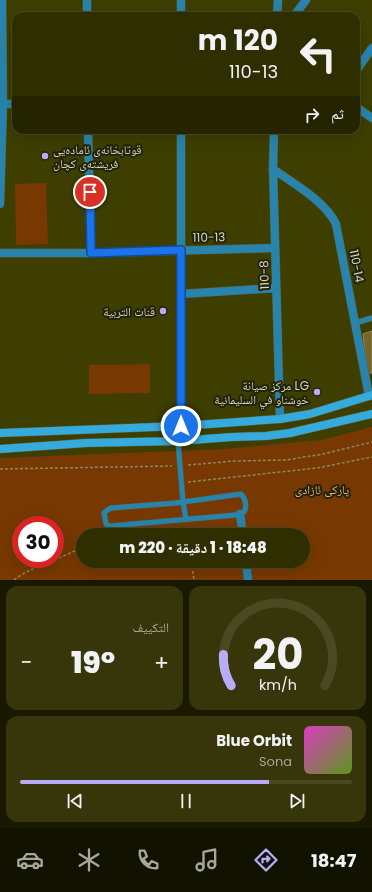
<!DOCTYPE html>
<html lang="ar">
<meta charset="utf-8">
<style>
:root{--surface:#2e2e00;--page:#36360a;--text:#f1f3f6;--muted:#a7a899;--line:#494a22;--accent:#b8abf7}
body{margin:0;font-family:Poppins,"Noto Naskh Arabic",sans-serif;background:var(--page);color:var(--text);direction:rtl;height:100vh;display:flex;flex-direction:column;font-size:15px;white-space:nowrap}
*{box-sizing:border-box;margin:0}
p{font-size:13px;color:var(--muted)}
.icon{flex:none;width:22px;height:22px;fill:none;stroke:currentColor;stroke-width:2;stroke-linecap:round;stroke-linejoin:round}
.map{position:relative;height:580px;overflow:hidden;direction:ltr}
.side{display:flex;flex-direction:column;gap:6px;padding:6px;background:#191900;flex:1}
.side>*{flex:none}
.hud{position:absolute;left:12px;top:12px;width:348px;height:122px;border-radius:12px;box-shadow:0 4px 16px #0002,0 0 0 1px var(--line);direction:rtl;background:#2e2e00;color:var(--text);overflow:hidden}
.speed{position:absolute;left:12px;top:516px;display:flex;gap:8px;font-size:20px;font-weight:700;text-align:center}
.speed>*{display:grid;place-content:center;width:52px;height:52px;border-radius:50%;background:var(--surface);box-shadow:0 4px 16px #0002,0 0 0 1px var(--line);line-height:1}
.speed .limit{border:6px solid #d22;background:#fff;color:#111}
.pin{position:absolute;display:grid;place-items:center;width:34px;height:34px;color:#fff;margin:-17px;border:2px solid #fff;border-radius:50%;box-shadow:0 1px 4px #0007}
.me{position:absolute;width:44px;margin:-22px;rotate:0deg;stroke-linejoin:round;filter:drop-shadow(0 0 3px #0008)}
.turn{display:flex;align-items:center;gap:14px;height:84px;padding:0 16px;font-size:18px}
.turn .icon{width:52px;height:52px;stroke-width:2.5}
.turn b{display:block;font-size:28px;line-height:34px}
.then{display:flex;align-items:center;height:38px;padding:0 16px;background:#0003;gap:8px;font-size:15px}
.big{font-size:30px;font-weight:800;line-height:1.1}
.side .tile{flex:1;display:flex;flex-direction:column;justify-content:center;gap:6px;min-width:0;padding:0 14px;border-radius:12px;background:var(--page)}
.side .dial{align-items:center;gap:0}
.dial svg{height:104px;overflow:visible;fill:none;stroke:var(--line);stroke-width:7;stroke-linecap:round;text-anchor:middle}
.dial text{fill:var(--text);stroke:none}
.song{display:flex;align-items:center;gap:12px}
.cover{width:48px;height:48px;border-radius:6px;background:linear-gradient(135deg,hsl(310 70% 55%),hsl(90 70% 35%))}
.played{height:4px;border-radius:2px;background:linear-gradient(90deg,var(--accent) 75%,var(--line) 75%)}
.keys{display:flex;justify-content:space-around;direction:ltr}
.heat{display:flex;justify-content:space-between;align-items:center;font-size:22px;direction:ltr}
.side .tiles{flex:1;display:grid;gap:6px;grid-template-columns:1fr 1fr}
.tile:last-child{grid-column:span 2}
.trip{position:absolute;left:76px;top:528px;width:234px;height:40px;border-radius:20px;background:var(--surface);box-shadow:0 4px 16px #0002,0 0 0 1px var(--line);font-weight:800;line-height:40px;text-align:center;direction:rtl}
.dock{display:flex;height:64px;justify-content:space-around;align-items:center;background:#121200;color:var(--muted)}
.dock .icon{width:28px;height:28px}
.dock .active{color:var(--accent)}
.dock b{font-size:18px;color:var(--text)}
.map>svg:first-child{display:block}
.green{fill:#783801;fill-rule:evenodd}
.building{fill:#77652e;stroke:#9c8a52}
.lines{fill:none;stroke-linecap:round;stroke-linejoin:round}
.lane-casing{stroke:#5b5c25;stroke-width:6}
.street-casing{stroke:#5b5c25;stroke-width:9}
.secondary-casing{stroke:#5b5c25;stroke-width:9}
.path{stroke:#898b5e;stroke-width:1.5;stroke-dasharray:3 2;stroke-linecap:butt}
.lane{stroke:#2884ad;stroke-width:5}
.street{stroke:#2884ad;stroke-width:8}
.secondary{stroke:#35aadd;stroke-width:8}
.route-casing{stroke:#114b97;stroke-width:10}
.route{stroke:#1a73e8;stroke-width:7}
.poi-dot{fill:#b8abf7;stroke:#23240c;stroke-width:1.5}
.labels{text-anchor:middle;dominant-baseline:central;stroke-width:4;stroke-linejoin:round;paint-order:stroke}
.poi-label{font-size:12px;fill:#d2d5b8;stroke:#23240c;text-anchor:end}
.street-label{font-size:12px;fill:#d2d5b8;stroke:#23240c}
.park-label{font-size:12px;fill:#fda975;stroke:#23240c}
</style>
<div class="map">
<svg width="372" height="580" viewBox="0 0 372 580">
<rect width="100%" height="100%" fill="#3d3e00"/>
<g class="green">
<path d="M46,183L48,244L16,245L15,184Z"/>
<path d="M150,364V393L89,394V365Z"/>
<path d="M372,427V580H0V458L224,449L321,440ZM21,525H55V559H21ZM83,535H303V561H83Z"/>
</g>
<path class="building" d="M372,331V373H367L363,334Z"/>
<g class="lines">
<g class="lane-casing">
<g id="lane">
<path d="M355,323L372,318"/>
<path d="M178,441L183,502L186,519"/>
<path d="M241,494C246,499 247,507 244,512L236,515L110,526L106,524L104,513L106,511L111,508L176,503Z"/>
</g>
</g>
<g class="street-casing">
<g id="street">
<path d="M87,0V16"/>
<path d="M181,0V16"/>
<path d="M277,16L278,0"/>
<path d="M294,16L306,0"/>
<path d="M356,71L372,48"/>
<path d="M3,104H16"/>
<path d="M356,107L372,118"/>
<path d="M88,130L91,253"/>
<path d="M181,130V426"/>
<path d="M274,130L273,169L280,419"/>
<path d="M273,169C294,184 325,201 336,224L369,396"/>
<path d="M0,204L3,104L2,0"/>
<path d="M0,253H91L275,248"/>
<path d="M181,294L276,288"/>
<path d="M240,514L243,535"/>
<path d="M246,561L248,580"/>
</g>
</g>
<g class="secondary-casing">
<g id="secondary">
<path d="M0,433L181,426L280,419L310,414L372,395"/>
<path d="M0,449L86,443L178,441L232,437L266,436L290,433L372,414"/>
</g>
</g>
<g class="path">
<path d="M188,465L235,461L286,460L323,454L372,442"/>
<path d="M0,469L172,466"/>
<path d="M188,482L317,468L372,457"/>
<path d="M187,527L188,535"/>
<path d="M99,535L104,531"/>
<path d="M191,561L194,580"/>
<path d="M14,580C35,564 61,560 83,546"/>
</g>
<use href="#lane" class="lane"/>
<use href="#street" class="street"/>
<use href="#secondary" class="secondary"/>
</g>
<g class="lines">
<g class="route-casing">
<path id="route" d="M90,192L91,253L181,250V426"/>
</g>
<use href="#route" class="route"/>
</g>
<g class="poi-dot">
<circle cx="45" cy="156" r="4"/>
<circle cx="163" cy="311" r="4"/>
<circle cx="317" cy="392" r="4"/>
</g>
<g class="labels">
<g class="poi-label">
<text x="53" y="149" text-anchor="start">قوتابخانەی ئامادەیی<tspan x="53" dy="14">فریشتەی کچان</tspan></text>
<text x="155" y="311">قنات التربیة</text>
<text x="309" y="385">مركز صيانة LG<tspan x="309" dy="14">خوشناو في السليمانية</tspan></text>
</g>
<g class="street-label">
<text transform="translate(209 237) rotate(-1)">110-13</text>
<text transform="translate(357 266) rotate(79)">110-14</text>
<text transform="translate(264 275) rotate(-92)">110-8</text>
</g>
<g class="park-label">
<text x="322" y="489">پارکی ئازادی</text>
</g>
</g>
</svg>
<div class="speed"><div class="limit">30</div></div>
<div class="pin" style="left:90px;top:192px;background:#d93025"><svg class="icon" aria-label="arrive" viewBox="0 0 24 24"><path d="M6 21V4h12l-3 4 3 4H6"/></svg></div>
<svg class="me" style="left:181px;top:426px" viewBox="-20 -20 40 40"><circle r="17" fill="#1a73e8" stroke="#fff" stroke-width="3"/><path d="M0-11L8 9 0 5-8 9z" fill="#fff"/></svg>
<div class="trip">18:48 · 1 دقيقة · 220 m</div>
<div class="hud">
<div class="turn"><svg class="icon" aria-label="left" viewBox="0 0 24 24"><path d="M17 20v-9H6M10 6l-5 5 5 5"/></svg><div><b>120 m</b>110-13</div></div>
<div class="then">ثم<svg class="icon" aria-label="right" viewBox="0 0 24 24"><path d="M7 20v-9h11M14 6l5 5-5 5"/></svg></div>
</div>
</div>
<section class="side">
<div class="tiles">
<div class="tile dial"><svg viewBox="0 0 100 80">
<path d="M14 69A42 42 0 1 1 86 69"/>
<path d="M14 69A42 42 0 0 1 8 45" stroke="#b8abf7"/>
<text x="50" y="56" font-size="32" font-weight="700">20</text>
<text x="50" y="72" font-size="11">km/h</text>
</svg></div>
<div class="tile"><p>التكييف</p>
<div class="heat"><a>−</a><b class="big">19°</b><a>+</a></div>
</div>
<div class="tile">
<div class="song"><i class="cover"></i><div><b>Blue Orbit</b><p>Sona</p></div></div>
<div class="played"></div>
<div class="keys"><svg class="icon" aria-label="previous" viewBox="0 0 24 24"><path d="M18 5L8 12l10 7zM5 5v14"/></svg><svg class="icon" aria-label="pause" viewBox="0 0 24 24"><path d="M8 5v14M16 5v14"/></svg><svg class="icon" aria-label="next" viewBox="0 0 24 24"><path d="M6 5l10 7-10 7zM19 5v14"/></svg></div>
</div>
</div>
</section>
<nav class="dock">
<b>18:47</b>
<svg class="icon active" aria-label="directions" viewBox="0 0 24 24"><path d="M12 3l9 9-9 9-9-9zM9 14v-3h6M13 9l2 2-2 2"/></svg>
<svg class="icon" aria-label="music" viewBox="0 0 24 24"><path d="M9 18V5l10-2v13"/><circle cx="6" cy="18" r="3"/><circle cx="16" cy="16" r="3"/></svg>
<svg class="icon" aria-label="phone" viewBox="0 0 24 24"><path d="M5 4h4l2 5-3 2q2 4 5 5l2-3 5 2v4C11 20 4 13 5 4z"/></svg>
<svg class="icon" aria-label="climate" viewBox="0 0 24 24"><path d="M12 3v18M4 7l16 10M4 17L20 7"/></svg>
<svg class="icon" aria-label="car" viewBox="0 0 24 24"><path d="M5 17H2v-5l4-1 3-4h7l3 4 3 1v5h-3M9 17h6M6 11h13"/><circle cx="7" cy="17" r="2"/><circle cx="17" cy="17" r="2"/></svg>
</nav>
